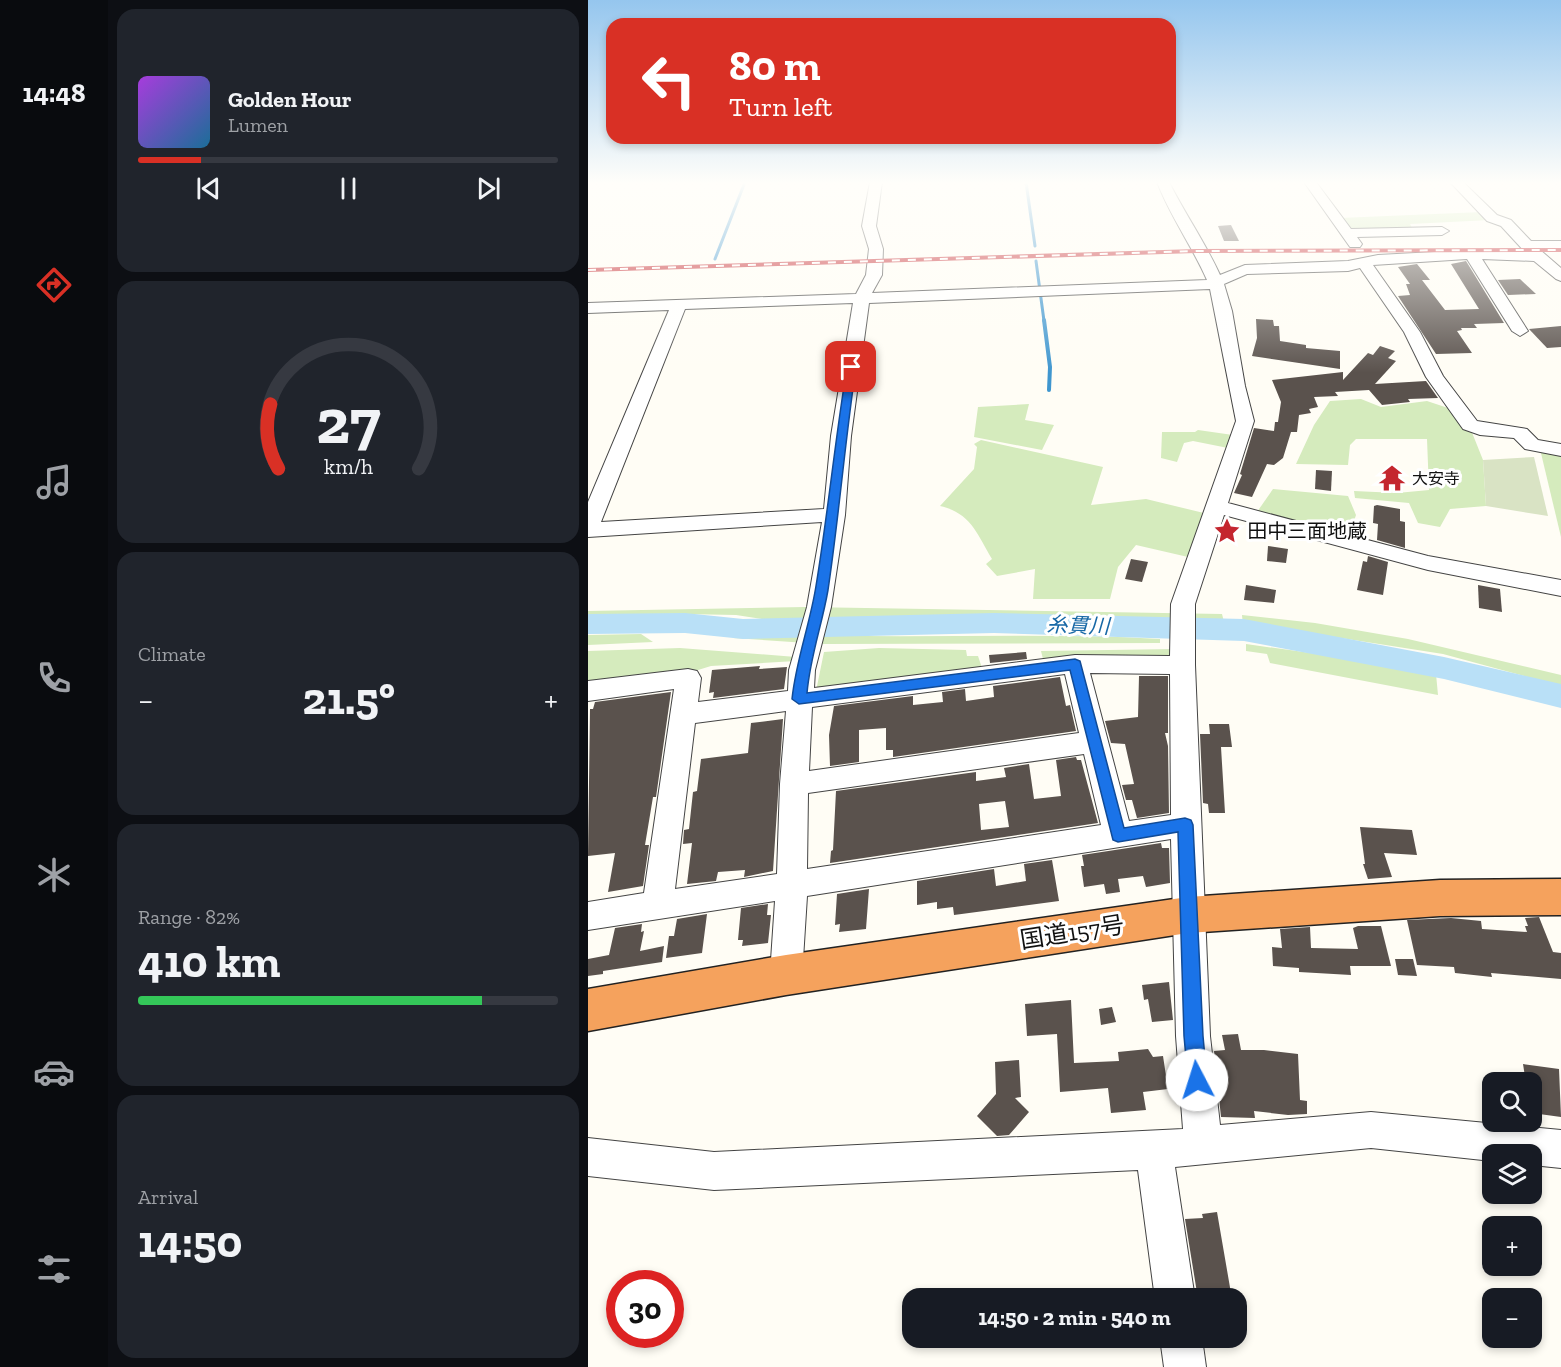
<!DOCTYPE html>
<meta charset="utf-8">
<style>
:root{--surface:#171b24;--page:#20242c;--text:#f1f3f6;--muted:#9ea1a6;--line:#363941;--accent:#d93025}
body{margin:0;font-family:"Zilla Slab","Noto Sans JP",serif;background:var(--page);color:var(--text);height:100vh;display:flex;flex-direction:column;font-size:22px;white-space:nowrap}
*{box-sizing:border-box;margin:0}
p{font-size:20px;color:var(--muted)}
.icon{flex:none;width:33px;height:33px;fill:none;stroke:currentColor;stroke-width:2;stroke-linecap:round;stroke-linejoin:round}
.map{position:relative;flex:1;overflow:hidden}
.side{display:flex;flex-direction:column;gap:9px;padding:9px;background:#0d0f14;width:480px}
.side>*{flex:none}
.hud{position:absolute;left:18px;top:18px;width:570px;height:126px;border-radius:18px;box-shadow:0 3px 9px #0003;background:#d93025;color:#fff;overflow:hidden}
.fabs{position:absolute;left:894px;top:1072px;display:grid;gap:12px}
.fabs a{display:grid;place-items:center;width:60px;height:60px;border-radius:12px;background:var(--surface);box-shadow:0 3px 9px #0003;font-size:30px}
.speed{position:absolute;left:18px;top:1270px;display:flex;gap:12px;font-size:30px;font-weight:700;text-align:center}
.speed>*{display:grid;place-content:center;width:78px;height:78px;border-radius:50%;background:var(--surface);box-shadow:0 3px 9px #0003;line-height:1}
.speed .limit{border:9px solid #d22;background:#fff;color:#111}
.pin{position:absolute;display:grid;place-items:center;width:51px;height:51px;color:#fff;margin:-26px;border-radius:12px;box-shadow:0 3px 9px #0006}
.me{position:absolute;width:66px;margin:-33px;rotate:355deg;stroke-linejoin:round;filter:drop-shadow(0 0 4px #0008)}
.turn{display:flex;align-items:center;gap:21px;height:126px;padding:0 24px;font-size:27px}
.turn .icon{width:78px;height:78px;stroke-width:2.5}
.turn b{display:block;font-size:42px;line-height:51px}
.big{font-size:45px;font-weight:700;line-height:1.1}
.side .card{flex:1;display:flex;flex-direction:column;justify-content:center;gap:9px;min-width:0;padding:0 21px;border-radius:18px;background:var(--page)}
.side .dial{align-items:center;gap:0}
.dial svg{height:156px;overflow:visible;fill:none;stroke:var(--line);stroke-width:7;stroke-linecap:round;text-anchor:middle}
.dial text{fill:var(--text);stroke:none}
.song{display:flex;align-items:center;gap:18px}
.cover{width:72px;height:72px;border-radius:9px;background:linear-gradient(135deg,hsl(280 70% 55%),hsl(200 70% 35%))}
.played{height:6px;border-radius:3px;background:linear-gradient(90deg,var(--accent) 15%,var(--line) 15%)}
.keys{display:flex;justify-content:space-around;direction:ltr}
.heat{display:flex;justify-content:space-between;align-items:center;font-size:33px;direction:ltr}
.charge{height:9px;border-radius:4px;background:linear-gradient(90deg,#34c759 82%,var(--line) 0)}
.trip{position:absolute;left:314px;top:1288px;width:345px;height:60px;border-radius:18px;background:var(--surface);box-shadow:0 3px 9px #0003;font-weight:700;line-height:60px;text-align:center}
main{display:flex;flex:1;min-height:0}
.tabs{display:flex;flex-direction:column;width:108px;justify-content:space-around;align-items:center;background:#090b0e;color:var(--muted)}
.tabs .icon{width:42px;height:42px}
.tabs .current{color:var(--accent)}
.tabs b{font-size:27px;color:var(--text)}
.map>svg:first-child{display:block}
.green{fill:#d5ebbd}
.cemetery{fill:#d9e3c4}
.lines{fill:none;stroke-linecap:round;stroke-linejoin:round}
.stream-far1{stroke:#3f96cf;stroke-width:3}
.stream{stroke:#3f96cf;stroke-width:4}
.river{fill:#b9e0f7;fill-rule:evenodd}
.building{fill:#5a524d;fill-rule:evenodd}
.minor-casing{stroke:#444;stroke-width:2}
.highway-casing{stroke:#222;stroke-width:3}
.minor{fill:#fff;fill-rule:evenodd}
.highway{fill:#f5a25d;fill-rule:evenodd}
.rail-casing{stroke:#c4262e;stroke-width:4}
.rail{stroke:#fff;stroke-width:2;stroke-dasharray:8;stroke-linecap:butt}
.route{fill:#1a73e8;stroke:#114b97;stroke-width:1.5}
.labels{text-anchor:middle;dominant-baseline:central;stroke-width:6;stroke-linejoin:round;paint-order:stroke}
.far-poi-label{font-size:16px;fill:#111;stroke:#fff;text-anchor:start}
.poi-label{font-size:20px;fill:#111;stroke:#fff;text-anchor:start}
.water-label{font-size:21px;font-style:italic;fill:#1768a6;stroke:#fff}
.near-street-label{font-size:24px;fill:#111;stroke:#fff}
</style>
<main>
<nav class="tabs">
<b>14:48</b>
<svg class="icon current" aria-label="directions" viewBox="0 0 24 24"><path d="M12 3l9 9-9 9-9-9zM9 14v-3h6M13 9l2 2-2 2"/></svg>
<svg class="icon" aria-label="music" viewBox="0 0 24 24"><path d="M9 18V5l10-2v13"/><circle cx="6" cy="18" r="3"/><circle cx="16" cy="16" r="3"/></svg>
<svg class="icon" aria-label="phone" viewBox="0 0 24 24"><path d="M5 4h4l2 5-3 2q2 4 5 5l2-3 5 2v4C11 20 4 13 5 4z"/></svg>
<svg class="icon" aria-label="climate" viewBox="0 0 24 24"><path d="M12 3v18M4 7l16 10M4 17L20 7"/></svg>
<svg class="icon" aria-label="car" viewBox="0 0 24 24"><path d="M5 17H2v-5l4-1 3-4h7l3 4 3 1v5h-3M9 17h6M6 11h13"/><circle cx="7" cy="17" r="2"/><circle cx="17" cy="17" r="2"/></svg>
<svg class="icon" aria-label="filters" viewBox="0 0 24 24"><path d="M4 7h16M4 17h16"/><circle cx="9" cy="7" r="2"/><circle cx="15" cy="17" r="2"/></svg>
</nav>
<section class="side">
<div class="card">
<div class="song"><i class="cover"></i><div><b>Golden Hour</b><p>Lumen</p></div></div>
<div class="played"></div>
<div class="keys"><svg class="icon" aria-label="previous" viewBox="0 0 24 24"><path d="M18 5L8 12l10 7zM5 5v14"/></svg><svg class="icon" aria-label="pause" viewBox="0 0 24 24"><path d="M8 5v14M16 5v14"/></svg><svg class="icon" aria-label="next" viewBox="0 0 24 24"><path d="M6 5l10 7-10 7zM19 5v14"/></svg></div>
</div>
<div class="card dial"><svg viewBox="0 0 100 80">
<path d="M14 69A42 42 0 1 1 86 69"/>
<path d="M14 69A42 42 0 0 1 10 36" stroke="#d93025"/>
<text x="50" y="56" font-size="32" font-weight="700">27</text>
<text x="50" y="72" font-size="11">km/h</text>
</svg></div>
<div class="card"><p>Climate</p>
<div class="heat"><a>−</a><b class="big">21.5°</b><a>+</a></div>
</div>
<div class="card"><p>Range · 82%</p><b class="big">410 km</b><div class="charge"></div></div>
<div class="card"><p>Arrival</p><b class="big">14:50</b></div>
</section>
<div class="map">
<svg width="973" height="1367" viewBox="0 0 973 1367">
<rect width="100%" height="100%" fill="#fffdf5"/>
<g class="green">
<path d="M894,212L902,220L822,224L825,230L762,231L752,218Z"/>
<path d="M773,399L793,407L839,401L866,410L883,430L895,460L898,506L862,509L852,527L830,523L821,503L767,498L766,491L809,493L841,490L839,439H768L762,445L760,465L708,464L726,425L742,401Z"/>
<path d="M441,404L437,420L466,425L454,450L386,437L390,407Z"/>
<path d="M610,430L645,435L640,448L605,441L596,443L589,462L573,458L574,432H607Z"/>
<path d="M393,440L515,467L503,505L558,499L620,514L600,557L548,545L530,567L522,599H445L447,569L409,576L398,564L404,559C389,534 383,513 352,506L386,469L389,447L386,444Z"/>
<path d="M952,449L973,453V537Z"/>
<path d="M685,489L760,496L768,515L760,539L662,522Z"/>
<path d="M217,607L634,614L636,622L443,616L314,620L174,619L148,615L95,614L0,618V611Z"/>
<path d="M654,615L727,623L820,639L973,675V686L855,654L708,631L655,626Z"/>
<path d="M142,631C285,642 429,631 572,639V643L234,644L145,638Z"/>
<path d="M53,634L65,642L0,645V635Z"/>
<path d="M658,644L794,663L848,674L850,695L682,663L679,654L658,651Z"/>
<path d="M92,648L208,657V661L123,666L110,670L0,685V651Z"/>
<path d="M291,648L378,650L379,656H390L394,668L228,691L236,652Z"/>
<path d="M587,649L586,655L578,660L458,671L453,651Z"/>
</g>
<path class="cemetery" d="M946,457L960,516L898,506L895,460Z"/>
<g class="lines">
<g class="stream-far1">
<path d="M438,182L447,246"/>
<path d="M127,259L157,182"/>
<path d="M448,261L456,321"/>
</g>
<path class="stream" d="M456,320L462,367L461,390"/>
<path class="river" d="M97,613L155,619L406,613L656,619L856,657L973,684V708L856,679L656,641L406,633L155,639L97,633L0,634V614Z"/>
</g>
<g class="building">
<path d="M643,225L651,241H636L630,226Z"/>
<path d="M878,261L916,323L886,324L889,328H873L874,330L869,331L884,353L848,354L810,296L822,295L818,284H822L810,267L829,264L842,280H834L857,310L891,309L863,264Z"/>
<path d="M932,279L948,294L920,295L910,280Z"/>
<path d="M668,319L685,320L686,326H691L692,341L718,345V348L752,351V369L664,356L669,338Z"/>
<path d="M973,326V347L959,348L941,329Z"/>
<path d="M792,346L807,351L800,358L808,361L787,384L838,381L850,398L820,399L822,402L794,405L781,390L747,392L750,396L726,397L730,407L721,409L723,413L711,415L709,432H703L695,458L686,465L679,464L664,497L646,493L654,475L652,474L666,428L686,431L687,422H690L693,402L684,380L755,372V380L780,353L785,355Z"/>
<path d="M728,470L744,471L743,491L727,489Z"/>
<path d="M789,505L812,509V521L817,522V548L789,540L790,524L785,523L786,506Z"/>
<path d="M680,546L700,549L698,563L679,561Z"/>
<path d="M780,556L800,562L795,595L769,590L775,561L779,562Z"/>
<path d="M543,559L560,562L554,582L537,579Z"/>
<path d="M658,585L688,590L686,603L656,600Z"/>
<path d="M890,585L912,589L914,612L891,608Z"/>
<path d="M438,652L439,659L402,663L401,655Z"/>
<path d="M172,666L171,669L199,667L196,689L125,698L126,692L121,693L124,670Z"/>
<path d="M551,676H580V733H577L580,746L581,813L549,818L544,800H538L534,785L546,784L537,744L523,743L517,721L550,717Z"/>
<path d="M472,677L478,706L482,705L488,731L305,757V750H298V728L271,730V762L242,766L241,735L246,706L325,696V705L355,702L354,692L377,689L378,701L406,697L405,686Z"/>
<path d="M83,692L68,797H65L57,845H61L55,886L20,892L27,853L0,856L2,709H5L7,702Z"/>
<path d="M195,719L185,871L156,877L157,870L130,872L128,881L99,884L104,843L95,844L96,830L101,829L105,792L109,791L113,759L160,753L163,723Z"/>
<path d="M621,724H641L644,747H633L637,813H621L620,804L615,803L612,734H622Z"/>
<path d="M488,757L489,760H493L510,823L242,863L243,851L245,850L248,791L388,772V781L418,777L416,768L441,764L446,799L473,796L468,760ZM417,801L421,827L393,830L391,804Z"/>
<path d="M772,827L824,830L829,855L796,853L804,877L780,879L775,864H777Z"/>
<path d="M573,843L574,848H581L582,883L558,887L555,876L530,879L532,892L518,894L516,884L496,887L493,866H496L494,855Z"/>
<path d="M464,860L471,901L366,915L365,907L349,909V902L329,905V881L406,869L408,886L438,881L436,864Z"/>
<path d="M281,889L278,929L251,932L252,924L247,925L249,894Z"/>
<path d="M180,904L179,915H183L180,943L154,946L155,940H150L153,908Z"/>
<path d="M119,914L114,953L78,958L81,936H86L89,919Z"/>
<path d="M951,917L965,952L973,953V979L903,973L904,977L867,973L866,967L829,965L819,920L863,918L893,921L894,929L939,932L937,926H940L937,918Z"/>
<path d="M54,924L53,932L56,931L52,951L76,946L74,962L15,971V974L0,976V959L21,955L27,928Z"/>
<path d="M770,926H793L803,966H762L763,975L711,972V968L685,966L684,947L694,948L692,929L722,927L723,948L770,949L765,928Z"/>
<path d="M807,959H825L829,976L810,975Z"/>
<path d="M581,982L585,1020L564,1022L560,999L556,1000L554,985Z"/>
<path d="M483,1000L486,1063L531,1061L530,1052L560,1049L565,1057L575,1056L580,1089L555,1092L558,1110L523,1113L520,1088L472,1092L469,1034L439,1036L437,1004Z"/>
<path d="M524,1007L528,1022L513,1025L511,1009Z"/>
<path d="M650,1034L653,1050H676L710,1054L712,1100L719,1101V1114L700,1115L666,1111L667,1118L633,1117L626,1051L637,1050L634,1035Z"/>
<path d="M431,1060L433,1097L427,1098L441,1112L421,1135L409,1136L389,1116L408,1094L407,1062Z"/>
<path d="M935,1064L971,1069L973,1117L944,1113V1083H938Z"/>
<path d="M629,1212L644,1299H610L597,1219L615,1218L614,1214Z"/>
</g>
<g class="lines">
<g class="minor-casing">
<g id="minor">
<path d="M282,182H294L288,226L295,249L294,275L284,293L619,280C604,246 582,216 569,182H581C597,214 617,242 632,275L657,265L760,261L790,255L884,250L937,252L913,226L899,221L862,182H875L909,215L923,220L943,241H973V249H951L973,268V281L968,279L946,261L894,259L940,331L932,336L924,331L879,259L785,265L832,332L855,376L889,421L939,429L950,440L973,444V456L937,449L926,438L892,435L875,429L838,377L816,332L772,268L760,271L659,274L636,284L644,311L657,386L666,421L640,503L840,556L973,580V596L840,570L636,515L607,604V665L622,1036L632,1125L783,1112L973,1130V1168L944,1165V1155H904V1161L783,1148L587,1167L607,1299H567L550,1170L126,1190L0,1176V1138L126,1152L595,1129L588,1036L583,839L219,896L214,975L210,986L198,991L186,986L182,975L187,901L0,930V902L56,893L86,689L0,701V681L100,669L109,671L113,678L110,702L200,691L201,670L219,607L234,522L0,537V502L81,310L0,313V303L268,294L278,275L281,249L274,226ZM622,289L648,421L583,604L582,656L487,655L226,688L227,670L243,607L257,515L263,436L281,303ZM265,303L243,436L236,509L13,522L97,309ZM502,673L582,674L583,815L541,821ZM477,674L491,733L221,771L224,707ZM198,711L192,784L189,874L87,889L107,723ZM496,754L513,825L219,869L220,793Z"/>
<path d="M716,182H728L763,229L854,227L861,231L854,235L769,237L774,244L772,247H762Z"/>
<path d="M572,1338H614L618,1367H576Z"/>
</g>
</g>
<g class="highway-casing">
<path id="highway" d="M973,879V915L852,916L600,933L198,995L0,1031V989L198,955L600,897L852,880Z"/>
</g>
<use href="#minor" class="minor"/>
<use href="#highway" class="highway"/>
<g class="rail-casing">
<path id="rail" d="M0,270L608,251L973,250"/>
</g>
<use href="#rail" class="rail"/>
</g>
<linearGradient id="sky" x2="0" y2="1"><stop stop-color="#95c6ee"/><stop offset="0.49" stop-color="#fffefa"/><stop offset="1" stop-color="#fffefa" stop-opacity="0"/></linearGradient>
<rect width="973" height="373" fill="url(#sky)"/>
<path class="route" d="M263,364L268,367C257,441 251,516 240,590C234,625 222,657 219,693L487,659L492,661L536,828L597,818L603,820L605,825L615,1036L619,1080L616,1086L609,1089L603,1086L600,1080L596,1036L590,832L530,842L525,840L482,670L211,704L204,699C208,660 222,624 228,586C240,513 247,440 259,367Z"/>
<defs>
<g id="temple-bare" transform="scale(2.07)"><path d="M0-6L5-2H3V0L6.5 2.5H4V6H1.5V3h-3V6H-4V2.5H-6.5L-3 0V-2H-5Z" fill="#c4262e" stroke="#fff" stroke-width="2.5" paint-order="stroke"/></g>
<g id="sight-bare" transform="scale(2.07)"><path d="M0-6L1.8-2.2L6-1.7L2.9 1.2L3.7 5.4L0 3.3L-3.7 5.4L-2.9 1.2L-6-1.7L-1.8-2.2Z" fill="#c4262e" stroke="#fff" stroke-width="2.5" paint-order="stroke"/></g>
</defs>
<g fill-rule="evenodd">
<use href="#temple-bare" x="804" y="478"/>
<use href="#sight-bare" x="639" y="531"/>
</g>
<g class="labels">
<g class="far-poi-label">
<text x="824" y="478">大安寺</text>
</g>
<g class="poi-label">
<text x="659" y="531">田中三面地蔵</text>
</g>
<g class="water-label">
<text transform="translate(490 625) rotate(2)">糸貫川</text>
</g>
<g class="near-street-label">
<text transform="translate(484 932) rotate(-9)">国道157号</text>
</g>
</g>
</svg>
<div class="fabs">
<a><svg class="icon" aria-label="search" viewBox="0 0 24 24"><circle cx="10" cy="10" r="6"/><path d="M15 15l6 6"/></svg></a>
<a><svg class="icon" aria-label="layers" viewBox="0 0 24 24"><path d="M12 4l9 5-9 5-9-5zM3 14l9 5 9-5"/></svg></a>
<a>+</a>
<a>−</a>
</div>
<div class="speed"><div class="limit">30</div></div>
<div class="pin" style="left:263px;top:367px;background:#d93025"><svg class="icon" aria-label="arrive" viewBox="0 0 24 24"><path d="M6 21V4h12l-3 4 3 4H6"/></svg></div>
<svg class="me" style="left:609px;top:1080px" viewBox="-20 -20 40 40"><circle r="19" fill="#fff"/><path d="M0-13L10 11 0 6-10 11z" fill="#1a73e8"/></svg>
<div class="trip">14:50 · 2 min · 540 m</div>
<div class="hud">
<div class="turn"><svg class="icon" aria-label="left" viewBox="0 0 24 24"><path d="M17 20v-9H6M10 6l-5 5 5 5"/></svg><div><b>80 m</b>Turn left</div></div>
</div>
</div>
</main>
